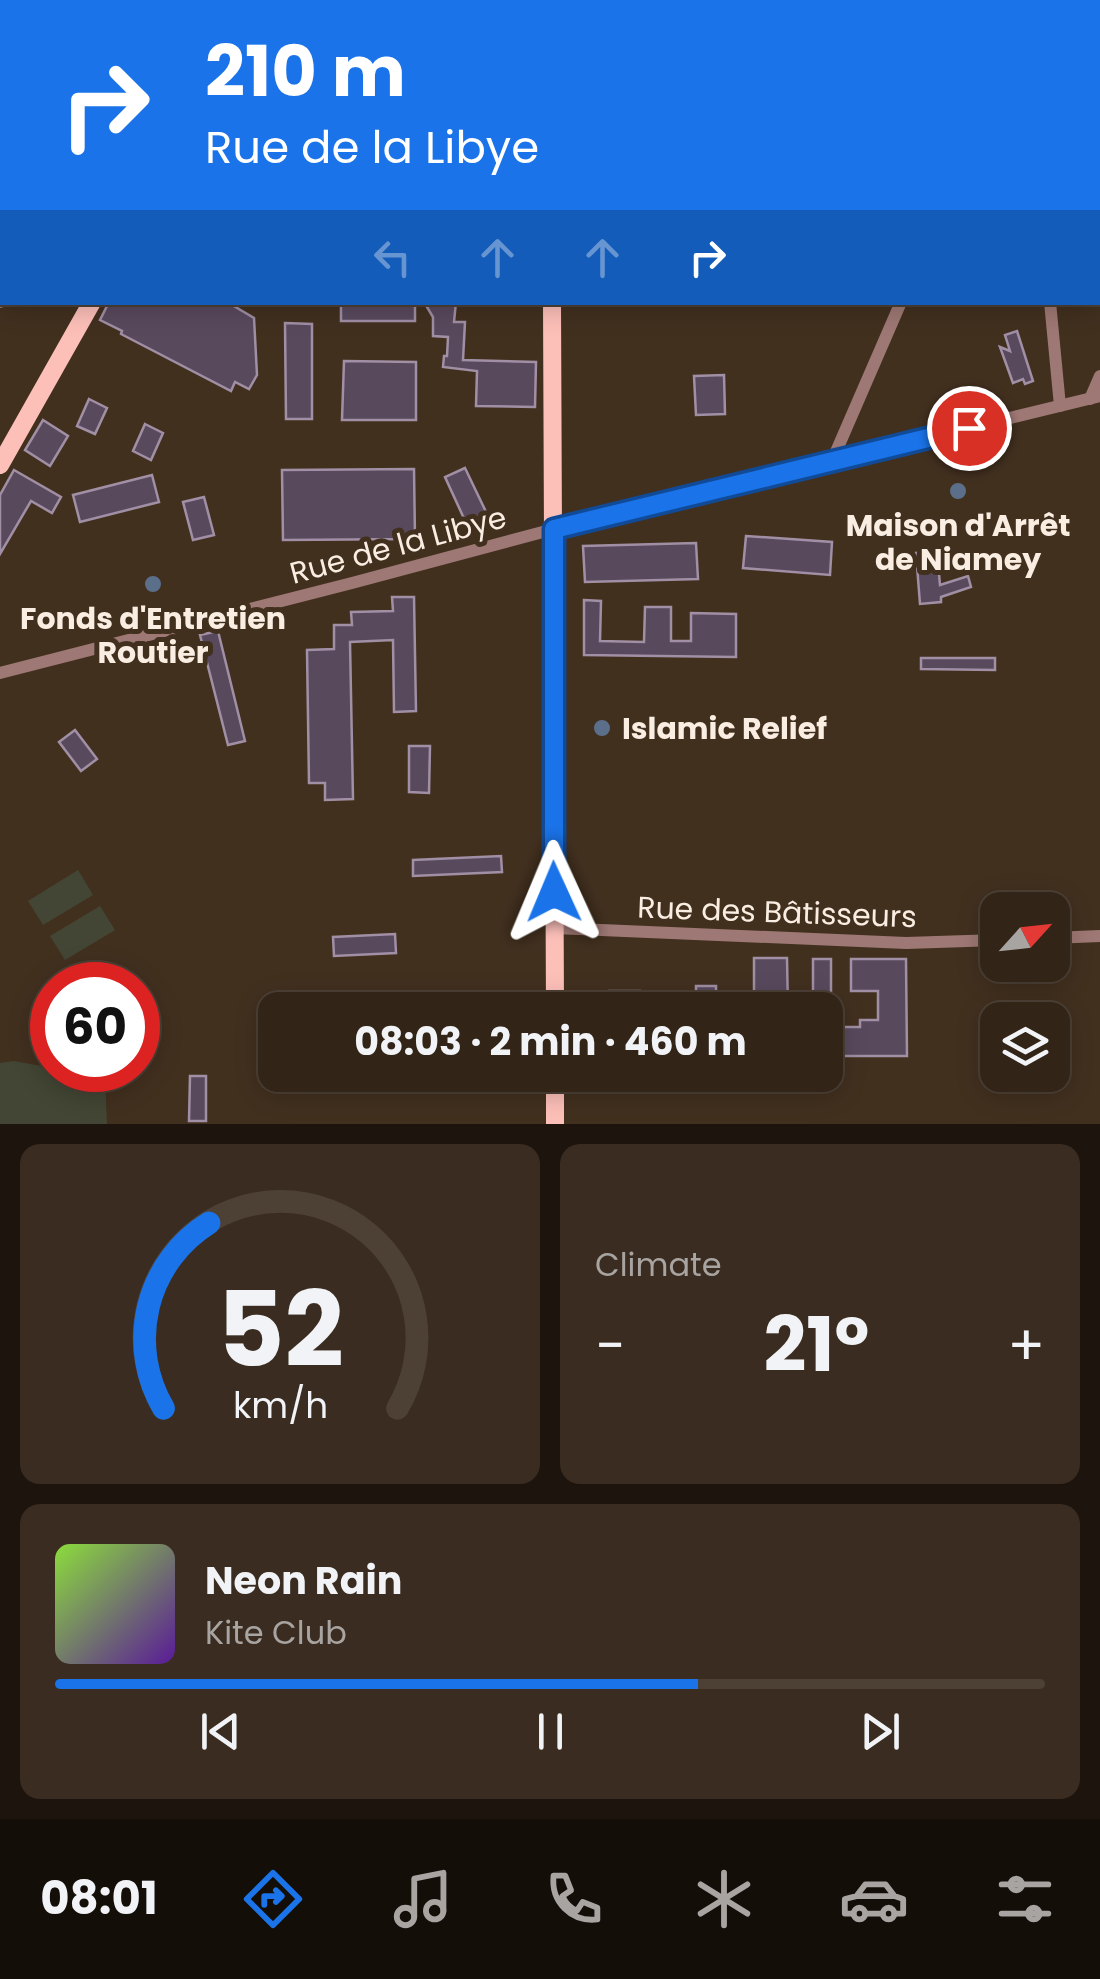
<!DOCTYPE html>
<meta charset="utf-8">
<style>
:root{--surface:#322417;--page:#3a2c20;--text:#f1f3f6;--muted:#a8a4a1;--line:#4d4136;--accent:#1a73e8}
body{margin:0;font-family:Poppins,sans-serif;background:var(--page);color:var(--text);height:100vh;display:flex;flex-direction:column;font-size:38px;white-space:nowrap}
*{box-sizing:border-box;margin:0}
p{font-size:32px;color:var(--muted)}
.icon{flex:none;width:55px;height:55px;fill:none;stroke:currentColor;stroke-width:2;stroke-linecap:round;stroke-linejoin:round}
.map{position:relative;height:1124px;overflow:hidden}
.details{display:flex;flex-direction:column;gap:20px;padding:20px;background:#1c140d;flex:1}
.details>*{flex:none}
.guide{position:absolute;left:0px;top:0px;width:1100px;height:305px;box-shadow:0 5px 25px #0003,0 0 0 2px var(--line);background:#1a73e8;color:#fff;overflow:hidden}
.needle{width:65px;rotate:63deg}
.tools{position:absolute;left:980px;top:892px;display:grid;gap:20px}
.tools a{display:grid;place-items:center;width:90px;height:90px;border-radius:20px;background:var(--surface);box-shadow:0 5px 25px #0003,0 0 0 2px var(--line);font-size:50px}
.speed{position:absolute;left:30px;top:962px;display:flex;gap:20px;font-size:50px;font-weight:700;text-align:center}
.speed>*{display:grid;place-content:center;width:130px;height:130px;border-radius:50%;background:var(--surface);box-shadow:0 5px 25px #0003,0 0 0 2px var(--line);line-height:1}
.speed .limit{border:15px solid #d22;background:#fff;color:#111}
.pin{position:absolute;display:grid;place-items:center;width:85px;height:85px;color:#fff;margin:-42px;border:5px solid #fff;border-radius:50%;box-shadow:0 2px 10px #0007}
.me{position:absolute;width:110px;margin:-55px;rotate:359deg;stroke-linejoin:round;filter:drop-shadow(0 0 8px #0008)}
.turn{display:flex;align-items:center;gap:35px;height:210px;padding:0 40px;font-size:45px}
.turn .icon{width:130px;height:130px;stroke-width:2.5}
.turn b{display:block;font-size:70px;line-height:85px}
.lanes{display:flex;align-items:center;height:95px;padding:0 40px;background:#0003;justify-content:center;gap:50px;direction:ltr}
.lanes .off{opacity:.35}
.big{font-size:75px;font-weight:700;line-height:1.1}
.details .tile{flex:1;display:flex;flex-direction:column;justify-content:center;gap:15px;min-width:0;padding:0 35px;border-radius:20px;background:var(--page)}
.details .dial{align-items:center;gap:0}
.dial svg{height:260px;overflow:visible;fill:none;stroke:var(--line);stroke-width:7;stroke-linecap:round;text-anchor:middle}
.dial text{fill:var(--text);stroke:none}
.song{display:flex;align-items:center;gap:30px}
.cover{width:120px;height:120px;border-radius:15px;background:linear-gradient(135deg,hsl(90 70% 55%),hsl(270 70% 35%))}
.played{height:10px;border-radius:5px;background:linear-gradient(90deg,var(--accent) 65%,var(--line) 65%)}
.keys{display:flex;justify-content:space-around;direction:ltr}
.heat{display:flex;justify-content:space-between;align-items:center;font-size:55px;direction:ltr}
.details .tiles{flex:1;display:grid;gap:20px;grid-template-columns:1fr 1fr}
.tile:last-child{grid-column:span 2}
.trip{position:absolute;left:258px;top:992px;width:585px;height:100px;border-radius:20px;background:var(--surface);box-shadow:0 5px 25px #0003,0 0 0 2px var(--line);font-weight:700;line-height:100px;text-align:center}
.tab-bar{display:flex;height:160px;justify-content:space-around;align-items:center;background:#140e09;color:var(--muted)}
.tab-bar .icon{width:70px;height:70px}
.tab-bar .selected{color:var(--accent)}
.tab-bar b{font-size:45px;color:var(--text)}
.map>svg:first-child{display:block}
.garden{fill:#434634}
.building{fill:#59495d;stroke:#a18fa5;stroke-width:2.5}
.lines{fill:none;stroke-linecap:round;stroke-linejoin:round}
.minor{stroke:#9e7874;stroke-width:12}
.major{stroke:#fdc0b9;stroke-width:18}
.route-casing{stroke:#114b97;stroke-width:25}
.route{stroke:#1a73e8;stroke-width:18}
.service-dot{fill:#5c6f8a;stroke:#42301f;stroke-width:4}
.labels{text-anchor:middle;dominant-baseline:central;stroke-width:10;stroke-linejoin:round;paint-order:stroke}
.poi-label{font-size:30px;font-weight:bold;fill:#faeee3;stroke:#42301f}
.street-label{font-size:30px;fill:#faeee3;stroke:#42301f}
</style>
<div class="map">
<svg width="1100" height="1124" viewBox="0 0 1100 1124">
<rect width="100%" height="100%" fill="#42301f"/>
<g class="garden">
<path d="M78,870L93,895L43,925L28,901Z"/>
<path d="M100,906L115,930L65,960L50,936Z"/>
<path d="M14,1061L52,1068V1070H66L105,1081L107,1124H0V1063Z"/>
</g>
<g class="building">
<path d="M109,302H227L254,318L257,375L249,389L235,382L231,391L121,334L122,331L100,320Z"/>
<rect x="341" y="302" width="74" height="19"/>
<path d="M424,302H456L454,322H465L463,360L536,362L535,407L476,406L477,371L443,367L444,356H447L448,337L433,336V317Z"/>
<path d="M285,323L312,324V419H286Z"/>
<path d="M1017,331L1033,381L1025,384L1023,379L1013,383L1000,347L1010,351L1005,335Z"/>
<path d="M344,361L416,362V420H342Z"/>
<path d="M724,375L725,414L696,415L694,376Z"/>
<path d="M89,399L107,408L95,434L77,426Z"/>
<path d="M43,420L68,436L50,466L25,450Z"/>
<path d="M145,424L163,433L151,460L133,451Z"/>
<path d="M465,468L488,516L467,525L445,477Z"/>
<path d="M414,469L415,539L283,540L282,470Z"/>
<path d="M14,470L61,497L52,513L31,501L0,554V495Z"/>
<path d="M152,475L159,502L80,522L73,495Z"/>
<path d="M204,497L214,535L193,540L183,502Z"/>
<path d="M746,536L832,542L830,575L743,568Z"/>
<path d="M696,543L698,579L585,582L583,546Z"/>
<path d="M937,551L940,585L968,576L971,587L941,597V602L920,604L916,553Z"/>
<path d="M392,597H414L416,711L394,712L393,640L350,642L353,799L325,800V783H309L307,650L334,649V625H352L351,612L393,611Z"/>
<path d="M584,600L601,601L600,641L644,642L645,607H671V641H691V613L736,614V657L584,655Z"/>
<path d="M218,631L245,741L228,745L200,635Z"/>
<path d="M921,658H995V670L921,669Z"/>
<path d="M75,730L97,759L81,771L59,742Z"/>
<path d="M409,746H430L429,793L409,792Z"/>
<path d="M501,856L502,872L413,876V860Z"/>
<path d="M395,934L396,953L334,956L333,937Z"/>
<path d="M754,958H787L788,1010H754Z"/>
<rect x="813" y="959" width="18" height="51"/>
<path d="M851,959H906L907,1056H825V1027H860V1020H878V991H851Z"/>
<path d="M696,986H716V1010H669L670,995H696Z"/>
<rect x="609" y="991" width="31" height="19"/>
<path d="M190,1076H206V1121H189Z"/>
</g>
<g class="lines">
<g class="minor">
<path d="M765,0L771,2"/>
<path d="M946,0V2"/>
<path d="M94,2L95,0"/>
<path d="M1031,2L1032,0"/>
<path d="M0,20L2,21"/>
<path d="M0,62L2,63"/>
<path d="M0,98L2,91"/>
<path d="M0,117L2,118"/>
<path d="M1098,122L1100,116"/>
<path d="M1098,132L1100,133"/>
<path d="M0,302L2,295"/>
<path d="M1050,302L1060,406"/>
<path d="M1090,399L1100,376"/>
<path d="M832,461L901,302"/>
<path d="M0,673L352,583L554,529L1100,396"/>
<path d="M555,928L906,943L998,940"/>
<path d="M1052,938L1100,936"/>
</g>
<g class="major">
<path d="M262,2L264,0"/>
<path d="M551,2V0"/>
<path d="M552,302L555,1010"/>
<path d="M0,465L92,302"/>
<path d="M555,1124V1075"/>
</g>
</g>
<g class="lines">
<g class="route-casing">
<path id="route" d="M554,892V529L969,428"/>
</g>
<use href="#route" class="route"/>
</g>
<g class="service-dot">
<circle cx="958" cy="491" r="10"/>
<circle cx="153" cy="584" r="10"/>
<circle cx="602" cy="728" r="10"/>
</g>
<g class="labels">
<g class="poi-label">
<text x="958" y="525">Maison d'Arrêt<tspan x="958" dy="34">de Niamey</tspan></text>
<text x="153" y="618">Fonds d'Entretien<tspan x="153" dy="34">Routier</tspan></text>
<text x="622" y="728" text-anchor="start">Islamic Relief</text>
</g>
<g class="street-label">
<text transform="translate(398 545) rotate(-15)">Rue de la Libye</text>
<text transform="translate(777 912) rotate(2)">Rue des Bâtisseurs</text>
</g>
</g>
</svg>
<div class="tools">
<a><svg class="needle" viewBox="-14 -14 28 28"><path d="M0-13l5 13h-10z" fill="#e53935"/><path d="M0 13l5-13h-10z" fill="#a8a4a1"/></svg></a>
<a><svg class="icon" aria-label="layers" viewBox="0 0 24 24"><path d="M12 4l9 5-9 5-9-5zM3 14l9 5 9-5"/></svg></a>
</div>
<div class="speed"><div class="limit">60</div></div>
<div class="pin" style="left:969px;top:428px;background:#d93025"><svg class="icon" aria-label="arrive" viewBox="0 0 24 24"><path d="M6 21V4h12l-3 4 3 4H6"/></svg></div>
<svg class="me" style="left:554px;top:892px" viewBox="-20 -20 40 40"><path d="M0-17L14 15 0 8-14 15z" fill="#1a73e8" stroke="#fff" stroke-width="4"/></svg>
<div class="trip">08:03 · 2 min · 460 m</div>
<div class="guide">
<div class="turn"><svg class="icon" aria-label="right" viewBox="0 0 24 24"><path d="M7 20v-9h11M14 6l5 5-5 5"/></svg><div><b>210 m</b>Rue de la Libye</div></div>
<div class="lanes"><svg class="icon off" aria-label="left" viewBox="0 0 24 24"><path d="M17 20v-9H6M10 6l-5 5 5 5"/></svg><svg class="icon off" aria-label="ahead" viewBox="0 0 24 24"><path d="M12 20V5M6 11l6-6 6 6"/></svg><svg class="icon off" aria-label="ahead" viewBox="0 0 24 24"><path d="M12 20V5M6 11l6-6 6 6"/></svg><svg class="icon" aria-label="right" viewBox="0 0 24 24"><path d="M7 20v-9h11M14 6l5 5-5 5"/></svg></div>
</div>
</div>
<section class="details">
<div class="tiles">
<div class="tile dial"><svg viewBox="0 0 100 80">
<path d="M14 69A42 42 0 1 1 86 69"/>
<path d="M14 69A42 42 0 0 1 28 12" stroke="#1a73e8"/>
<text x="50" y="56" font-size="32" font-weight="700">52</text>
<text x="50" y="72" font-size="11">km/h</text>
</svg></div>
<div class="tile"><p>Climate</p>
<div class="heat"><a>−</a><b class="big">21°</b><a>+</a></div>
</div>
<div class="tile">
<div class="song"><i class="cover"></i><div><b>Neon Rain</b><p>Kite Club</p></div></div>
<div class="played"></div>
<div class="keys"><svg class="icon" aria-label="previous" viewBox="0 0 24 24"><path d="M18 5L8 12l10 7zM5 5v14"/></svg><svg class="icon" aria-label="pause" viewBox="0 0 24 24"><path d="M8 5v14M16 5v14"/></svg><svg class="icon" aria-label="next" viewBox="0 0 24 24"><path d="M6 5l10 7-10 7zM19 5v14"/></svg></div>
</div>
</div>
</section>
<nav class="tab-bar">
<b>08:01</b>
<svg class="icon selected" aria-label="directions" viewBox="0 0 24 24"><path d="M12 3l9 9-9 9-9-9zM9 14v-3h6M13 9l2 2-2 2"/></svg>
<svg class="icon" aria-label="music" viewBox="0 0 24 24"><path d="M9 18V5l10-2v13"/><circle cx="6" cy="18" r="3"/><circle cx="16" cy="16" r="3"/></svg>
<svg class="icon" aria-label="phone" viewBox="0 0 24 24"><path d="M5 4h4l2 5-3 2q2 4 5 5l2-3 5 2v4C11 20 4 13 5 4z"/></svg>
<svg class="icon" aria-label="climate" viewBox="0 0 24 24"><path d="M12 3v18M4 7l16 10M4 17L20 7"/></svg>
<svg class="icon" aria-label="car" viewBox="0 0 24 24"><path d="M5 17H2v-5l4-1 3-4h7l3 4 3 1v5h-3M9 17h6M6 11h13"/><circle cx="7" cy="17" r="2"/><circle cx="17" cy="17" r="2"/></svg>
<svg class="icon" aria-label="filters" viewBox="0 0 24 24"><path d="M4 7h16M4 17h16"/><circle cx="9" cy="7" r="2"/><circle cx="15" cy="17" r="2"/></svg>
</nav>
